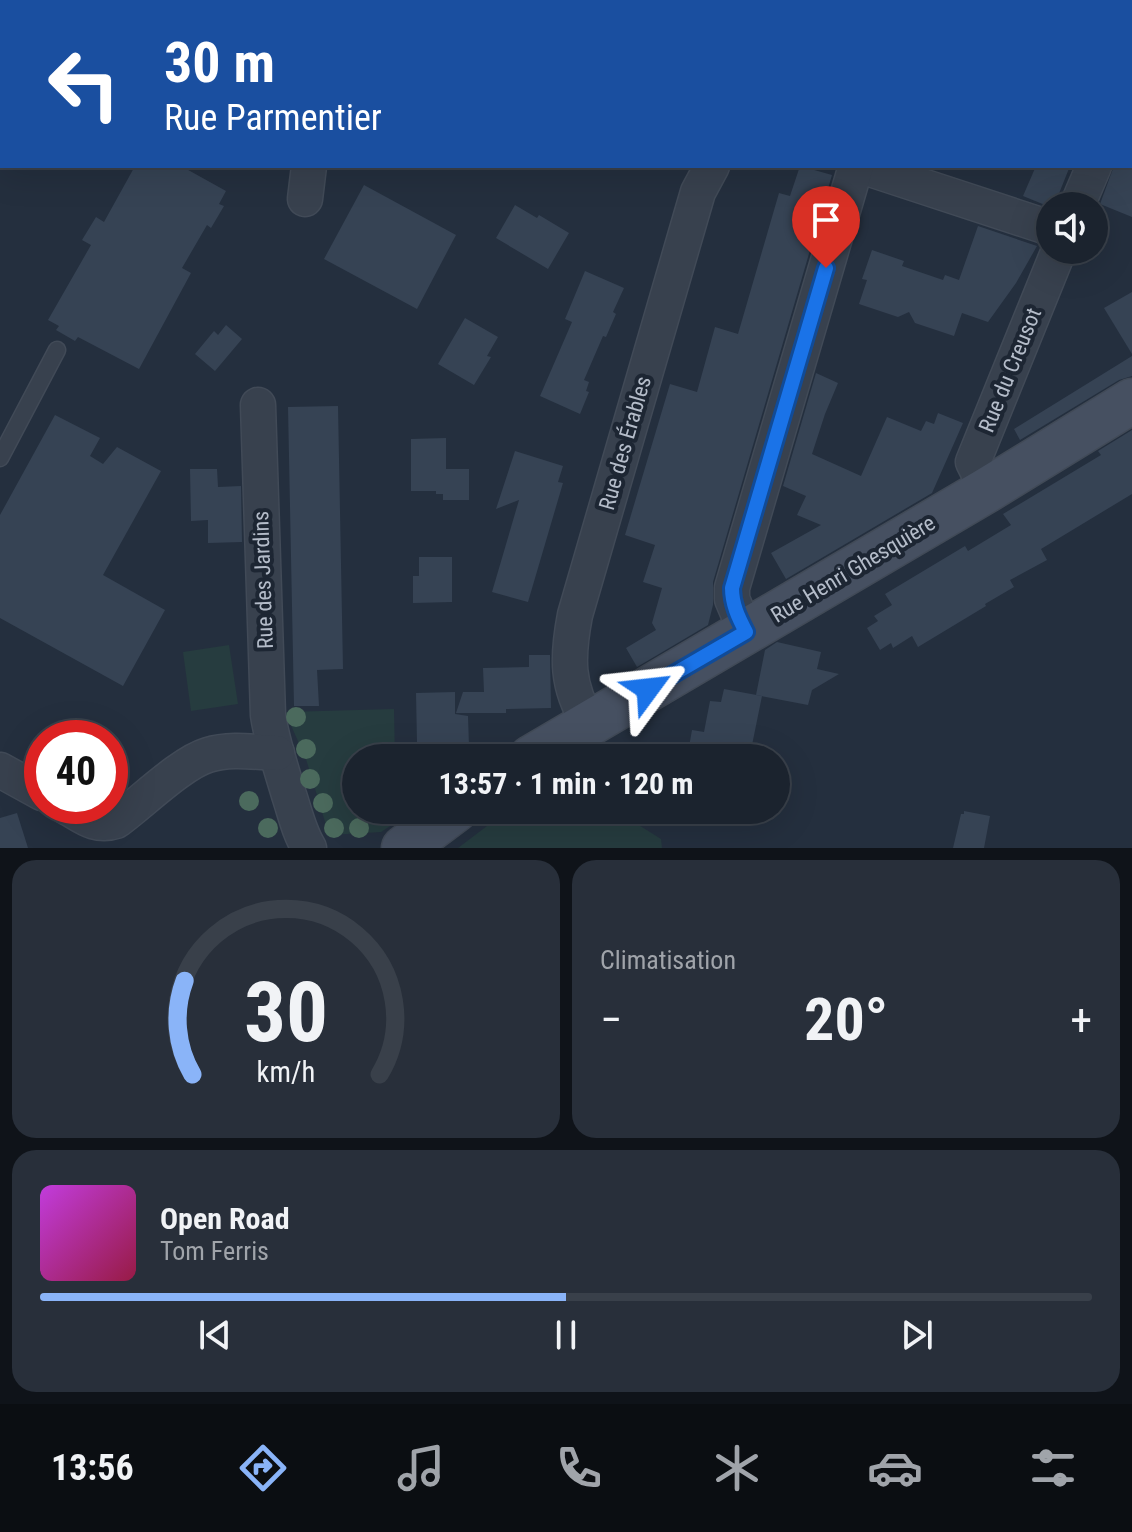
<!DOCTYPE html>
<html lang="fr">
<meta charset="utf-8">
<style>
:root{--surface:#1b232e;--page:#282f3a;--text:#f1f3f6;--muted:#a0a4aa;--line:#39404a;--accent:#8ab4f8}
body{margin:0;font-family:"Roboto Condensed",sans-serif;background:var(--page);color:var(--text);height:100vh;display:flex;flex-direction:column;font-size:30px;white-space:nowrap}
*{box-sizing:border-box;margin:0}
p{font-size:26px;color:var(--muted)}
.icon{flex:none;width:44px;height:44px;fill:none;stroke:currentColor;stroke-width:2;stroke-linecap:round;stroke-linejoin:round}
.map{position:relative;height:848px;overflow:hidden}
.drawer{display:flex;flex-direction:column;gap:12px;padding:12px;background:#0f1319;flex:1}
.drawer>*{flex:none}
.top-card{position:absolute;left:0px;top:0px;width:1132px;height:168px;box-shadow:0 8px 32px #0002,0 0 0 2px var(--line);background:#1a4fa0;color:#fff;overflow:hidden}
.tools{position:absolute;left:1036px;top:192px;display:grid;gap:16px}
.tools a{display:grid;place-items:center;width:72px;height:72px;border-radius:50%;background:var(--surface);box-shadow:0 8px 32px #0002,0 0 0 2px var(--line);font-size:40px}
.speed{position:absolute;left:24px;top:720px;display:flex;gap:16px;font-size:40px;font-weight:700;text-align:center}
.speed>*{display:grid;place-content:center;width:104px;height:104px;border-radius:50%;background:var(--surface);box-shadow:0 8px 32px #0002,0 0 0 2px var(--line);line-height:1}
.speed .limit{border:12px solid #d22;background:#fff;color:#111}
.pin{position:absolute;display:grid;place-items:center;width:68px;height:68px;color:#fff;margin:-82px -34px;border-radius:50% 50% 50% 0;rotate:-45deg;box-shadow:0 0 8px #0007}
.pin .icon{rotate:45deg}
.me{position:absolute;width:88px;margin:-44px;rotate:60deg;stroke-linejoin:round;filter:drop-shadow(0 0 6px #0008)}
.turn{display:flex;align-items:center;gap:28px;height:168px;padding:0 32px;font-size:36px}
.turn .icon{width:104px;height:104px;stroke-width:2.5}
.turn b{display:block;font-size:56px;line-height:68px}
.big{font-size:60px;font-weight:700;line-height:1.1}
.drawer .card{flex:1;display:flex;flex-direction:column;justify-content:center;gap:12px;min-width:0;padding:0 28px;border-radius:24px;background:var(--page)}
.drawer .dial{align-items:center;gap:0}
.dial svg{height:208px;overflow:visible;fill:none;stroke:var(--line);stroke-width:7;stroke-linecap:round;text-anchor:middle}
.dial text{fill:var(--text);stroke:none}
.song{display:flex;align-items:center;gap:24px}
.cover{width:96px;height:96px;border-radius:12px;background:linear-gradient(135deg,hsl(290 70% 55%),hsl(340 70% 35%))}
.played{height:8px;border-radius:4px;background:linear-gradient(90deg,var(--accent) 50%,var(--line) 50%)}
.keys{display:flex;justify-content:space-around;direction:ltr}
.heat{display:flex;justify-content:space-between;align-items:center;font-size:44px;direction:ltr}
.drawer .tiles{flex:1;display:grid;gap:12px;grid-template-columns:1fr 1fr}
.card:last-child{grid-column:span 2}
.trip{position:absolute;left:342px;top:744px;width:448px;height:80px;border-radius:40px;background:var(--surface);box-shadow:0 8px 32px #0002,0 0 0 2px var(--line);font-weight:700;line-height:80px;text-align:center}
.tab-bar{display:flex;height:128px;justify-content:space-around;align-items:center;background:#0b0e12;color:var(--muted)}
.tab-bar .icon{width:56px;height:56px}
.tab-bar .current{color:var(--accent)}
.tab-bar b{font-size:36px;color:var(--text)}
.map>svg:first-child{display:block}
.green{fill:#263c3f}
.building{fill:#364354}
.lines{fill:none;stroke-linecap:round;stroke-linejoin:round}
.lane-casing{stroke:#414a57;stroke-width:19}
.street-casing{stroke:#414a57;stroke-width:37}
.secondary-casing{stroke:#414a57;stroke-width:47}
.lane{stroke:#38414e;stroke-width:16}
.street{stroke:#38414e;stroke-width:34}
.secondary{stroke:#465061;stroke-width:44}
.tree{fill:#4b6a5d}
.route-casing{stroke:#114b97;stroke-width:20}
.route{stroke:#1a73e8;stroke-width:14}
.labels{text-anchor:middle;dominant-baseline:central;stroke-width:8;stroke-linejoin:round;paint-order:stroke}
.street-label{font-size:22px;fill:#b4bcc9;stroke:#1d2633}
</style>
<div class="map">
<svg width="1132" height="848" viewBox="0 0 1132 848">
<rect width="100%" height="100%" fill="#242f3e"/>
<g class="green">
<path d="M229,645L238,704L191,711L183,652Z"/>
<path d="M394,709L395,758H356V810H396V822L381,832L329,835L306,759L285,712Z"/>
<path d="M508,810H615L661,839L662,848H458Z"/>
</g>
<g class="building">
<path d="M135,166H181L226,191L219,204L224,206L211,228L207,225L182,268L191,273L139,369L78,337L75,341L56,330L59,326L48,320L91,245L82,240L96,217L104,222Z"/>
<path d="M800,166L832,175L713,582V605L708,625L637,667L626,648L656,630L652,623L662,588L643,582L655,545L625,535L670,384L697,392L715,327L738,334L779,193L790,196Z"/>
<path d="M1036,166H1070L1054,206L1050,207L1023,196Z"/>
<path d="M1114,166H1132V217L1100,204Z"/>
<path d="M364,185L456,235L417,309L324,259Z"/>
<path d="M515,205L537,218L539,215L569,233L548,269L496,238Z"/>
<path d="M978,226L1037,246L1016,283L988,322L962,313L954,336L915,323L909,312L898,317L859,304L867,280L862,279L872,250L904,261L902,266L943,280L945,275L959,280Z"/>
<path d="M585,271L624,288L613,312L616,314L606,337L603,336L584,380L589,382L586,391L589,392L580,414L540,396L572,322L565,319Z"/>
<path d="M1132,292V354L1104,308Z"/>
<path d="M465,318L498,337L487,356L491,357L474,385L438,364Z"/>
<path d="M226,325L242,339L215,371L195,354L214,331L218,335Z"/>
<path d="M1132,356V376L1119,380L1020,440L1014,429Z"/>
<path d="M816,373L838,383L825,414L812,454L861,476L887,417L921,431L926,421L934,424L938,413L963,423L932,493L786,579L771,553L821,525L797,515L806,496L783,486Z"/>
<path d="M338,406L343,669L317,670L319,706H294L288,407Z"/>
<path d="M55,415L100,438L90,456L103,464L117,447L161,471L103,575L165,610L123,686L0,618V515Z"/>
<path d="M1132,430V494L1041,549L1047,560L1010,580L1014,587L985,604L986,606L918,647L912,636L893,648L891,643L880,650L867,628L878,621L874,616L892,605L885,594L965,546L968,551L1011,525L1003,514L1101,455L1098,451Z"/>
<path d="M446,438V469H469V500H443V494H436V491H411V439Z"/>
<path d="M515,451L563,466L558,482L563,483L528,602L492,592L519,500L496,509Z"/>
<path d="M190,469H217L218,487L241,486L242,542L208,543V520L191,521Z"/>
<path d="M419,557H452V602L413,603V576H419Z"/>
<path d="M777,642L821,652L817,669L839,674L812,690L808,705L756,695L765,650Z"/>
<path d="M529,655H550L551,708L506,709V713H456L463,692H484L483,668L529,667Z"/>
<path d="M724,689L762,696L751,750L721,744L718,758H687L692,730L704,732L710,701L721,702Z"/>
<path d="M455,692V714L468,716L469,746L434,747V743H417L416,693Z"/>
<path d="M964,811L990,816L984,848H953L961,814H964Z"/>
<path d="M17,813L28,848H0V818Z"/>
</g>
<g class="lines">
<g class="lane-casing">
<path id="lane" d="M0,458L57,350"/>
</g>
<g class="street-casing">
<g id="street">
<path d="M1078,0L1081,2"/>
<path d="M398,2L399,0"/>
<path d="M1130,29L1132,31"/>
<path d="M1130,81L1132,76"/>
<path d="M861,166L1050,228"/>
<path d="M305,199L309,166"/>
<path d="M1077,206L1094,166"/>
<path d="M258,405L268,715C272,742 281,768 289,795C295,813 299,832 309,848"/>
<path d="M987,490L973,462L1059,250"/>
<path d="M746,632L732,599V588L856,166"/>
<path d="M589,723C566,686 567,657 575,615L698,192L712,166"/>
<path d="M0,770L42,793"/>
<path d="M65,806C83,816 95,828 116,821C140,804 181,763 208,755C230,748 254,752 277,753"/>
</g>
</g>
<g class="secondary-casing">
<g id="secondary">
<path d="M531,758L987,490L1132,401"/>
<path d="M404,848L455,810"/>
</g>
</g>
<use href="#lane" class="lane"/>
<use href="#street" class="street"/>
<use href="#secondary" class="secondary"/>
</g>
<g class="tree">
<circle cx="296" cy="717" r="10"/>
<circle cx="306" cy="749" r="10"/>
<circle cx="310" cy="779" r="10"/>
<circle cx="249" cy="801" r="10"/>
<circle cx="323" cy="803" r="10"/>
<circle cx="268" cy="828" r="10"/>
<circle cx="334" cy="828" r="10"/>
<circle cx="359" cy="828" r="10"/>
</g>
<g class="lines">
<g class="route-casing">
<path id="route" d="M648,689L746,632C738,617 732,604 732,588L826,268"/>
</g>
<use href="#route" class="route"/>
</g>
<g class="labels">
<g class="street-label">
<text transform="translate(1010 370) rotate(-68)">Rue du Creusot</text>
<text transform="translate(625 443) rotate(-74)">Rue des Érables</text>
<text transform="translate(853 569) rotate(-31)">Rue Henri Ghesquière</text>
<text transform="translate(263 580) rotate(-92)">Rue des Jardins</text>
</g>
</g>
</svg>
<div class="tools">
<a><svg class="icon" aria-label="sound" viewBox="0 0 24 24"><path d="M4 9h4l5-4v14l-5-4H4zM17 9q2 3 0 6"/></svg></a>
</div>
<div class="speed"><div class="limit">40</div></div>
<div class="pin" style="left:826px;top:268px;background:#d93025"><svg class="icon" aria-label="arrive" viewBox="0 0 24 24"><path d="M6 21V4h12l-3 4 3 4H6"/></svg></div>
<svg class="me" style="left:648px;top:689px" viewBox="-20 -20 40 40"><path d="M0-17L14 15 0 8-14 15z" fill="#1a73e8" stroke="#fff" stroke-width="4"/></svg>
<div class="trip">13:57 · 1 min · 120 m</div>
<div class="top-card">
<div class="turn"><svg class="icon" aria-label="left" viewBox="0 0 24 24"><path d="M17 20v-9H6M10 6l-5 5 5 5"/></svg><div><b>30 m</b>Rue Parmentier</div></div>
</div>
</div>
<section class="drawer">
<div class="tiles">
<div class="card dial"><svg viewBox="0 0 100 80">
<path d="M14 69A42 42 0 1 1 86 69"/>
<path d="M14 69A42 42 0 0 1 11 33" stroke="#8ab4f8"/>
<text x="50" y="56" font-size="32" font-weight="700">30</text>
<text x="50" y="72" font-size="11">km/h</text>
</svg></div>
<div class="card"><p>Climatisation</p>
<div class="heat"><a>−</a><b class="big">20°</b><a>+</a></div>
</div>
<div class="card">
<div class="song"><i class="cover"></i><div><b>Open Road</b><p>Tom Ferris</p></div></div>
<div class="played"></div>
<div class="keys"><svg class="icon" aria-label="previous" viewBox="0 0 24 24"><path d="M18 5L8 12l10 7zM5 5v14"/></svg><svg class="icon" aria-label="pause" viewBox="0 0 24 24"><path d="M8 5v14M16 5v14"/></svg><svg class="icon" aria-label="next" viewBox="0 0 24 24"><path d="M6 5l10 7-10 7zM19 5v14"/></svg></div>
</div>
</div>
</section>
<nav class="tab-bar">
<b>13:56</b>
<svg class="icon current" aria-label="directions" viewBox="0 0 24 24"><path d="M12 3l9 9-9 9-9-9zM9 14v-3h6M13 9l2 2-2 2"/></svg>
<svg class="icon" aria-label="music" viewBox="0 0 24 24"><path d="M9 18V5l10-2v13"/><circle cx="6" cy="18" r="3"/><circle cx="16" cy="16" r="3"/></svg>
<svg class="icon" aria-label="phone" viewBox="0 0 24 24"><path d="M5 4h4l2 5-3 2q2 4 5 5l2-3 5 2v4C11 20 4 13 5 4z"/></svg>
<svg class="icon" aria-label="climate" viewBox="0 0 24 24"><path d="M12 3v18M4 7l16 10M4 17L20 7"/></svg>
<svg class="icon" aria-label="car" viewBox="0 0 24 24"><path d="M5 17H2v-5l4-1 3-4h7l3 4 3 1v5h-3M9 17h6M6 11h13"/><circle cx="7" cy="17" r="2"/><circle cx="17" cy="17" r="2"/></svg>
<svg class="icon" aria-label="filters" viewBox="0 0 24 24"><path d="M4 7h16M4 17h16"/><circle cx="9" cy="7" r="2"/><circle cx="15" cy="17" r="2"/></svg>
</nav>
